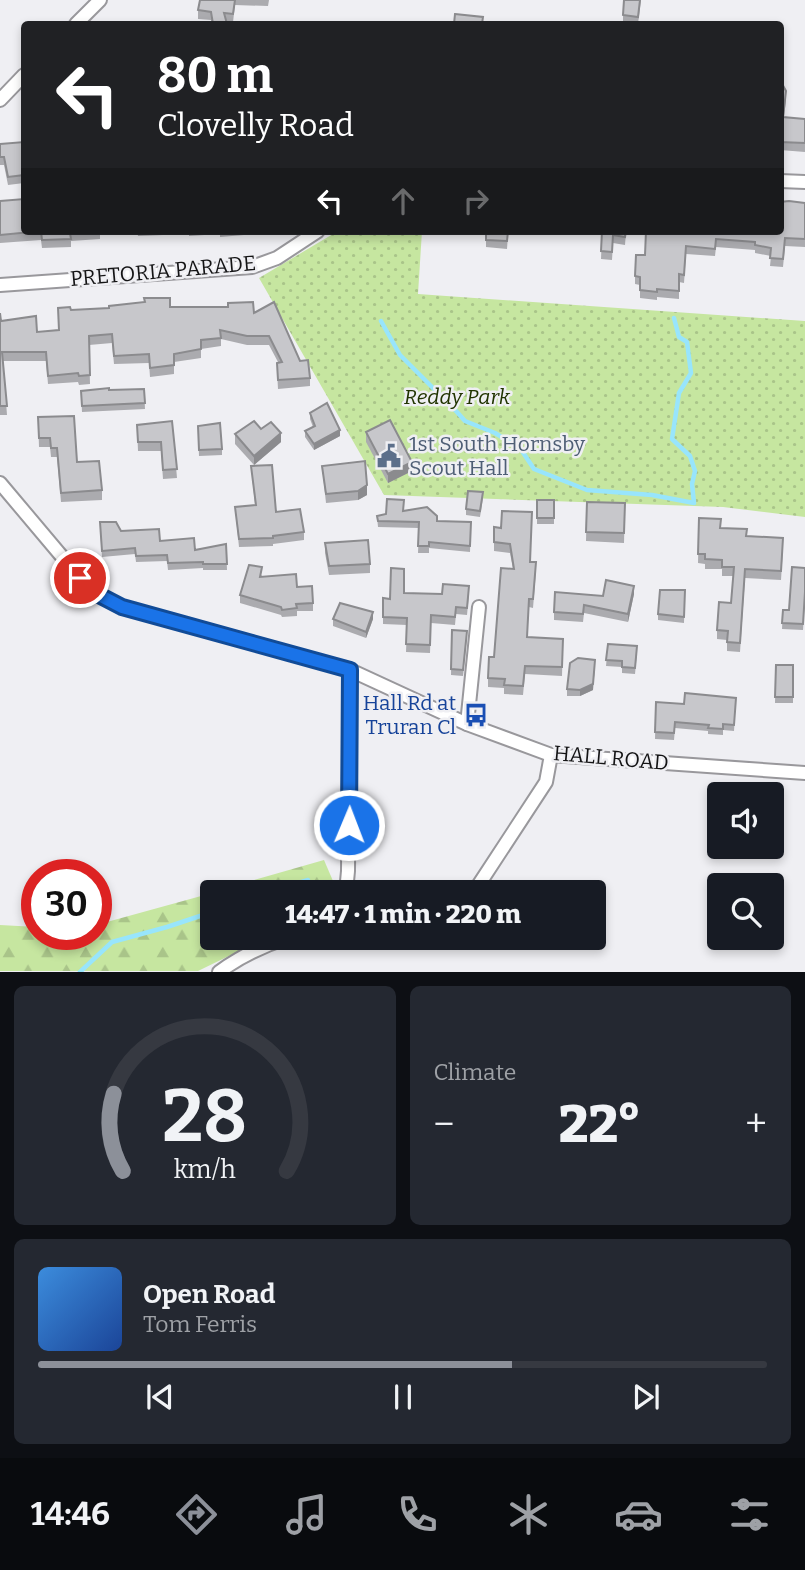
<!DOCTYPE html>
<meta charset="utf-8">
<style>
:root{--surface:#171b24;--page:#242831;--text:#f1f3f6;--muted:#9ea1a6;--line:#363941;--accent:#8c9099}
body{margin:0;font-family:Bitter,serif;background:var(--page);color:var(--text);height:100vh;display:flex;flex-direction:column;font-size:26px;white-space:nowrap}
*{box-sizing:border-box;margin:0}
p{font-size:23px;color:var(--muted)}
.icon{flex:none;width:38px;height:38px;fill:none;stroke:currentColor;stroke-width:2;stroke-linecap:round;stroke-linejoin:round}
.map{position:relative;height:972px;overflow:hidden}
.details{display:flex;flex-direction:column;gap:14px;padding:14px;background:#0d0f14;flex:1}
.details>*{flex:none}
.banner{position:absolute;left:21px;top:21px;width:763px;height:214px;border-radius:7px;box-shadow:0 4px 10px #0003;background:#202124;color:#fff;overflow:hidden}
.tools{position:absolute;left:707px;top:782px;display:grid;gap:14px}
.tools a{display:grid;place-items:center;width:77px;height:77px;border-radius:7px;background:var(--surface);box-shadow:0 4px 10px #0003;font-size:35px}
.speed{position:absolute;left:21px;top:859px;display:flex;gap:14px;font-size:35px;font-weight:700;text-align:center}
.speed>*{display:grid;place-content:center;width:91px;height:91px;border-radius:50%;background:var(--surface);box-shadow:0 4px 10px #0003;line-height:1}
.speed .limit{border:10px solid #d22;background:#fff;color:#111}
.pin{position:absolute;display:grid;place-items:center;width:60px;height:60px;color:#fff;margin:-30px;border:4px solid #fff;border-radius:50%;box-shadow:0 2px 7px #0007}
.me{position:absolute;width:77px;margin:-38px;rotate:1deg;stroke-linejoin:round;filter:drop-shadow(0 0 5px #0008)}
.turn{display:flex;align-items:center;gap:24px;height:147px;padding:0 21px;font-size:32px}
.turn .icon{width:91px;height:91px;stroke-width:2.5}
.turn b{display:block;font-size:49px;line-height:60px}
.lanes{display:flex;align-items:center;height:66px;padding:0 21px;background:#0003;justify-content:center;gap:35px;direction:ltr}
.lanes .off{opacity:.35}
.big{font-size:52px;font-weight:800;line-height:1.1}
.details .widget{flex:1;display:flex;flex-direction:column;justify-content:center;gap:10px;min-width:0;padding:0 24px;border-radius:10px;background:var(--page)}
.details .dial{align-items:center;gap:0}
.dial svg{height:182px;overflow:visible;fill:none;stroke:var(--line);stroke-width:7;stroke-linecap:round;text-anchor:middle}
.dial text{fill:var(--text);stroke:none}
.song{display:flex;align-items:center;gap:21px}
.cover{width:84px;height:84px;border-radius:10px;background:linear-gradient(135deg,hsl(210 70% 55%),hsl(220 70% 35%))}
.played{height:7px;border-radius:4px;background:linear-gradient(90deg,var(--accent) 65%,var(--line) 65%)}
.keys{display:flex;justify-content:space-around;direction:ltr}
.heat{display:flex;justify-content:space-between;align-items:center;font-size:38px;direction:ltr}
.details .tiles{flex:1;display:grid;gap:14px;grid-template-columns:1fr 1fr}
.widget:last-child{grid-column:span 2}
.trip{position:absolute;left:200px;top:880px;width:406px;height:70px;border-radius:7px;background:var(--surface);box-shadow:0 4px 10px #0003;font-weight:800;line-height:70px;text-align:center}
.tabs{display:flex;height:112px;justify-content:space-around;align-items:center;background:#090b0e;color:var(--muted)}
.tabs .icon{width:49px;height:49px}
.tabs .active{color:var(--accent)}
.tabs b{font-size:32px;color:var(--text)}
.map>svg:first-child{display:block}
.forest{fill:url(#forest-firs)}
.park{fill:url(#park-dots)}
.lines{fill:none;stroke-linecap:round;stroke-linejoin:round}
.stream{stroke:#98e5fc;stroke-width:4.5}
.street-casing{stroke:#99989c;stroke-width:16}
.street{stroke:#fff;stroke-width:12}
.wall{fill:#ababaf}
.shaded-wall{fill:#8b8b8e}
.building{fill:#c7c7cb;stroke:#8b8b8e;stroke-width:2}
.route-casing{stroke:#114b97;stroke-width:18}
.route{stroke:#1a73e8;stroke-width:12}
.labels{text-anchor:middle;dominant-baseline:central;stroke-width:5;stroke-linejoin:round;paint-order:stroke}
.street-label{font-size:21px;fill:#141415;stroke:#efeff3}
.park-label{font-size:21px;font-style:italic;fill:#213400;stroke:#efeff3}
.service-label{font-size:21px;fill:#4e5e75;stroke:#efeff3;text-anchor:start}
.transit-label{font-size:21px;fill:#164399;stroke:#efeff3;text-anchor:end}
</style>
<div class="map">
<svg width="805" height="972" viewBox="0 0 805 972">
<defs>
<pattern id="forest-firs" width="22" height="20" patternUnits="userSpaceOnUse" patternTransform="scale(1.75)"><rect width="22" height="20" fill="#c6e6a0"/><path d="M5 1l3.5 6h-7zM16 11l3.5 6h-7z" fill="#a9c489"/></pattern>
<pattern id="park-dots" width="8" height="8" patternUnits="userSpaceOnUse" patternTransform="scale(1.75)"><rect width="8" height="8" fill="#c6e6a0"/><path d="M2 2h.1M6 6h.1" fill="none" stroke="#a9c489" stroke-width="1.8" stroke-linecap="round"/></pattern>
</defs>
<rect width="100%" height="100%" fill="#efeff3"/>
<g class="forest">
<path d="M324,860L333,881L332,892H212Z"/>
<path d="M212,893V938H266L198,971H0V925L37,927V934H96V925Z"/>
</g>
<path class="park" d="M338,231H422L418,294L805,321V517L723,507L384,495L259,278Z"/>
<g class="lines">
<g class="stream">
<path d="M381,321L400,355L457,412L465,421L495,433L520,448L534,469L587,490L652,495L694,503L692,484L695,471L690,456L672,439L679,393L691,373L687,342L679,337L674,318"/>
<path d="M271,892L308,880"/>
<path d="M80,972L112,942L167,927L212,912"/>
</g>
<g class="street-casing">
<g id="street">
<path d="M76,24L100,0"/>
<path d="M0,100L24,75"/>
<path d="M780,181L805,182"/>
<path d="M0,285L252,267L277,258L318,231"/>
<path d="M0,483L80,578L97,594L122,607L350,670L467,724L551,755L805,773"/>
<path d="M467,724L479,607"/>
<path d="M346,892L348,871L350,670"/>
<path d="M474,892L546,782L551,755"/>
<path d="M219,972C241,956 262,946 287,938"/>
</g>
</g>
<use href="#street" class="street"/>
</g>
<g class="wall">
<path d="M200,0H269L268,6L235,5L233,22L226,21L227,24H212L211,20L198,19V10Z"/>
<path d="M641,0L638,24L623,21V15Z"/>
<path d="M780,80L786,100L784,117L805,119V152L780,150Z"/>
<path d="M24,142V183L8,185L4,165H0V144Z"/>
<path d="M0,201L24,231H100V239L71,241V247L42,248L41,240L0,243Z"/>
<path d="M805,203V247L785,246L783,267L770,266L771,256L755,253V250L716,247L715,256L686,254L684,283L679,282V299L657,297V300L640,298V285L635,284V276L645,255L646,233L626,232L625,245L613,243L612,260L601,259L602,234L561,231H780Z"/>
<path d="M137,231H267L257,234L220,237V234L189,236V234L138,236Z"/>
<path d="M427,231H440L439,235L427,234Z"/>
<path d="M482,231H535V234H508L507,249L486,247V234H482Z"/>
<path d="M170,307L254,313L300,361L310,378V386L278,389L277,371V363L278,362L269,345H247L221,339V346L201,349V358L174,362V374L150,377L149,363L114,364L112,343L89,345L90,384L79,385L78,382L48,384L46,361H3L7,415H0V313L1,321L37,332L59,330L58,308L71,310Z"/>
<path d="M144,389L145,409L82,412L81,391Z"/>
<path d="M310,413L340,436L314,450L305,437V431L313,427L310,419Z"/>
<path d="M38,417L102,490V500L61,502L57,457H51L50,447H39Z"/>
<path d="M172,421L177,478L163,479L161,451H138L137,425Z"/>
<path d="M198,426L222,449V455L199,456Z"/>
<path d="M261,429L281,442L254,465L235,444V434Z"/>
<path d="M366,432L412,471L388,483L366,442Z"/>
<path d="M251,466L276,512L304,532V540L273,544V546L239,547L235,507L255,505Z"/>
<path d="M322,466L367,495L358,500L326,503Z"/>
<path d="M483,498L480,517L466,515V509Z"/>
<rect x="537" y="500" width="17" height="24"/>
<path d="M587,502L625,503L624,543L586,541Z"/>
<path d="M403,511L437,521L471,522L470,552L429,548V553H418L419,528L378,527L377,516Z"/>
<path d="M699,518L721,528L783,548L781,580L745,578L740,652L727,651V640L717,639V630L731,603L733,576H722V569H705V564L698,563Z"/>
<path d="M494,527L530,562L536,571L533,608L529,607L527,637L563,639L562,676L525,674L523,695L504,694V688L488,687V678L494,657L513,569L510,553L494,551Z"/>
<path d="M100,529L121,531L195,550L226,544L227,570H203V568L168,570L167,561L136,562L135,554L102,557Z"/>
<path d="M325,543L370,564V573L329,575L325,553Z"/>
<path d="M805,568V599L803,630L782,629L783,610H789Z"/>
<path d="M262,575V577L297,587L313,603V611H297V616L282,617L281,615L240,603V595Z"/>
<path d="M685,590L684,623L658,620V614Z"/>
<path d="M404,593L442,594H469L467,615L456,614L455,625L431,623L430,653L406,652L407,625L383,624V598L390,599Z"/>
<path d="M634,594L628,622L584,613L583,622L554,620V612L603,596Z"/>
<path d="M333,619H373L366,638L333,626Z"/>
<path d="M452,630L467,637L463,676L451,675Z"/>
<path d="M608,644L637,653L635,674L622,673V667L606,666Z"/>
<path d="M776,665H793V703H775Z"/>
<path d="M567,689L593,690L580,696H567Z"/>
<path d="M736,698L734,731L723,730V735L708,734V731L675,728L674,740L655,739L656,702L684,704Z"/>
</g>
<g class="shaded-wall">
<path d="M257,231H267L257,234Z"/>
<path d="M340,430V436L314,450V444Z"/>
<path d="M281,433V442L254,465V456Z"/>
<path d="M412,462V471L388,483V474Z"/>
<path d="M367,485V495L358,500V491Z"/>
<path d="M634,586V594L628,622V614Z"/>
<path d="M373,612V619L366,638V632Z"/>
<path d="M595,666L593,690L580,696V690Z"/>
</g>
<g class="building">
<path d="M200,0H235L233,14L224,13L227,24H213L211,12L198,10Z"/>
<path d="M624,0H640L638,17L623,15Z"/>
<path d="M455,14L483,17L482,24H454Z"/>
<path d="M780,80L786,91L783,117L805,119V143L780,142Z"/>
<path d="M24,142V175L8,177L4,157H0V144Z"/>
<path d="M24,199V231H93L70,233L71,239L42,240L41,231L0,235V201Z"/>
<path d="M789,201L805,203V239L785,238L783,259L770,258L771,248L755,245V242L716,239L715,249L686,246L684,275L679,274V291L657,289V292L640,290V277L635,276L636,255H645L646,231H780V202Z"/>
<path d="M486,231H508L507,241L486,240Z"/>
<path d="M602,231H626L625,237L613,235L612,252L601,251Z"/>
<path d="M144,298H170V307H228V303L253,302L254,313L274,302L300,361L308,360L310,378L278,380L277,363L282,362L269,336H247L220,330L221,338L201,340V349L174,354V365L150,368L149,354L114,356L112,334L89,336L90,375L79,376L78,373L48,376L46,352H2L7,406H0V313L1,321L36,316L37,332L59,330L58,308L70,307L71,310L109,308V306L145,302Z"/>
<path d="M109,388V390L144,389L145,403L82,406L81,391Z"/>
<path d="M327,403L340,430L314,444L305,431L315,426L310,413Z"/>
<path d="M74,416L77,462L99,461L102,490L61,493L57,448H51L50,438H39L38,417Z"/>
<path d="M390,420L412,462L388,474L366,432Z"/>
<path d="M172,421L177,469L163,470L161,442H138L137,425Z"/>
<path d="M254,421L261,429L271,422L281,433L254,456L235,434Z"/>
<path d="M220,423L222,449L199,450L198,426Z"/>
<path d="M365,461L367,485L358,491L326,494L322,466Z"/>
<path d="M272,465L276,512L300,509L304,532L273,536V538L239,539L235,507L256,505L251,466Z"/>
<path d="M468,491L483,492L480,511L466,509Z"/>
<path d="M387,499L404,500L403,511L427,507L437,516V521L471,522L470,546L429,542V546H418L419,522L378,521L377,516L386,514Z"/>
<rect x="537" y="500" width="17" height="18"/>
<path d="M587,502L625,503L624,533L586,532Z"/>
<path d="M502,511L532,512L530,562H536L533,599H529L527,637L563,639L562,667L525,666L523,686L504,685L505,679L488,678L489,657H494L501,568L514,569L510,544L494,542V527L501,528Z"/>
<path d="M699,518L721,519L720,528L747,529L746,536L783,538L781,571L745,569L740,643L727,642L728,631L717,630L719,602L731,603L734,567H722V560L705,559V554H698Z"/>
<path d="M100,522H116L121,531L159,529L160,541L194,538L195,550L226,544L227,564H203V562L168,563L167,555L136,556L135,548L102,551Z"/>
<path d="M368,540L370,564L329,566L325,543Z"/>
<path d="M249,565L262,567L260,577L296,574L297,587L312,586L313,603L296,604L297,608L282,610L281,607L240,595Z"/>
<path d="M792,567L805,568V592L803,624L782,623L783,610H789Z"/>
<path d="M391,568L404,569V593L442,594L443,584L469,586L467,608L456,607L455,617L431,615L430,645L406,644L407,618L383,617V598L390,599Z"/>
<path d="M606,580L634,586L628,614L584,605L583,614L554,612L555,592L603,596Z"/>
<path d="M660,590H685L684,617L658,614Z"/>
<path d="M340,603L373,612L366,632L333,619Z"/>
<path d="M452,630L467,631L463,670L451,669Z"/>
<path d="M608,644L637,646L635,668L622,667V661L606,660Z"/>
<path d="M578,658L595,660L593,684L580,690L567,689L570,663Z"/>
<path d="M776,665H793V697H775Z"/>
<path d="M685,693L736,698L734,725L723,724V729L708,728L709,725L675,722L674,733L655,732L656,702L684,704Z"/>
</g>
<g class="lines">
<g class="route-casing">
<path id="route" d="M80,578L97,594L122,607L350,670L349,825"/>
</g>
<use href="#route" class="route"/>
</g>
<defs>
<g id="civic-bare" transform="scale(1.89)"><path d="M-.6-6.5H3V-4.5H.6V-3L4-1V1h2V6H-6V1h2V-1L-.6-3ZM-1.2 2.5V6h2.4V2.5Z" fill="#5c6f8a" stroke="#efeff3" stroke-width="2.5" paint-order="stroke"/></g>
<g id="bus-bare" transform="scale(1.89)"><path d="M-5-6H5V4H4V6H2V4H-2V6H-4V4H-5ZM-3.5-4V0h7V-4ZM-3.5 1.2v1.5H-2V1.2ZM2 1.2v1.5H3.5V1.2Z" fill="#1a4fb4" stroke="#efeff3" stroke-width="2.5" paint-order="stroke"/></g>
</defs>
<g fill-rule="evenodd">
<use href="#civic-bare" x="389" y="456"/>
<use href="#bus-bare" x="476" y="715"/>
</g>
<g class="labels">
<g class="street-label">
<text transform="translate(163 271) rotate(-5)">PRETORIA PARADE</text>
<text transform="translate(611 758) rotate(5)">HALL ROAD</text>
</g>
<g class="park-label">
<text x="457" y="397">Reddy Park</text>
</g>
<g class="service-label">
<text x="409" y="444">1st South Hornsby<tspan x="409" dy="24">Scout Hall</tspan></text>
</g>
<g class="transit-label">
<text x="456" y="703">Hall Rd at<tspan x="456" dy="24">Truran Cl</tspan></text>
</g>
</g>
</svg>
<div class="tools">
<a><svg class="icon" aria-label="sound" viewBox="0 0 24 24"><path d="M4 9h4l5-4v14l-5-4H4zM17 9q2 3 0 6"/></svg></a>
<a><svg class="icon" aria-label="search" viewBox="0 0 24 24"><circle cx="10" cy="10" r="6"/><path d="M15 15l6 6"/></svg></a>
</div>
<div class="speed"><div class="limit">30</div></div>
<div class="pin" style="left:80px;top:578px;background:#d93025"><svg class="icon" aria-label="arrive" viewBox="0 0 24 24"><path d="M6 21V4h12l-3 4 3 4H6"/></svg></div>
<svg class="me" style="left:349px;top:825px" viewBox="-20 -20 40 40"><circle r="17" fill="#1a73e8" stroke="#fff" stroke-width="3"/><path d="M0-11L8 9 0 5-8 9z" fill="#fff"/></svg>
<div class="trip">14:47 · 1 min · 220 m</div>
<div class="banner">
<div class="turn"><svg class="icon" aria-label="left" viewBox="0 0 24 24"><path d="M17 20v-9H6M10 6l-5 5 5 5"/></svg><div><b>80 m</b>Clovelly Road</div></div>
<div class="lanes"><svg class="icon" aria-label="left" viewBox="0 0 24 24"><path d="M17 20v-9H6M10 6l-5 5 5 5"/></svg><svg class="icon off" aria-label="ahead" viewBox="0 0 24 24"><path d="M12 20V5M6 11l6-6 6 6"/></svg><svg class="icon off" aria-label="right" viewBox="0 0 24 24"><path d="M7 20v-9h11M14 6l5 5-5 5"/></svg></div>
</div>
</div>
<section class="details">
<div class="tiles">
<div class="widget dial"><svg viewBox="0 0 100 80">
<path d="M14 69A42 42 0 1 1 86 69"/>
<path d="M14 69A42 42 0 0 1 10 35" stroke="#8c9099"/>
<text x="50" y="56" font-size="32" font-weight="700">28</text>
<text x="50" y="72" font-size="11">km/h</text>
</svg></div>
<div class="widget"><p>Climate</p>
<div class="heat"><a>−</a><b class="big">22°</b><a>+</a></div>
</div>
<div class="widget">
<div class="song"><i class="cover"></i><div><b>Open Road</b><p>Tom Ferris</p></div></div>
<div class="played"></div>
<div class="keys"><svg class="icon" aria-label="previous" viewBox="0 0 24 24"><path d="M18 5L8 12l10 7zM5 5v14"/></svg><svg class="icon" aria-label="pause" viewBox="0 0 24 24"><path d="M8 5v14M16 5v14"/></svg><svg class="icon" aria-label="next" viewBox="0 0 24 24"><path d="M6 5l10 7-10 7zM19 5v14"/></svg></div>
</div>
</div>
</section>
<nav class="tabs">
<b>14:46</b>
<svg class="icon active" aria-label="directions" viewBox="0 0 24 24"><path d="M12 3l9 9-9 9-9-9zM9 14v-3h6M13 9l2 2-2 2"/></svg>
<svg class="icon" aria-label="music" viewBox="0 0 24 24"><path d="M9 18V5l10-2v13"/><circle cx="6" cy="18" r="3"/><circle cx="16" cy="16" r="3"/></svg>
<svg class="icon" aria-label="phone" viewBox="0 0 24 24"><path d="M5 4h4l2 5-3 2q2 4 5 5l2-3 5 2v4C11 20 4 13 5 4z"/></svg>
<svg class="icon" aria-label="climate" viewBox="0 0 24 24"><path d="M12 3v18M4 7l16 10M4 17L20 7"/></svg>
<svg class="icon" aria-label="car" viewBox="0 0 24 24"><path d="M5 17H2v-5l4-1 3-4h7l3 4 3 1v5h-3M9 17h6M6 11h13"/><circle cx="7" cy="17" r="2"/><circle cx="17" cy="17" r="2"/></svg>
<svg class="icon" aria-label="filters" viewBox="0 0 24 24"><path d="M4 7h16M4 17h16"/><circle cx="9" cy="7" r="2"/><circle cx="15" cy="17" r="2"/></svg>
</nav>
